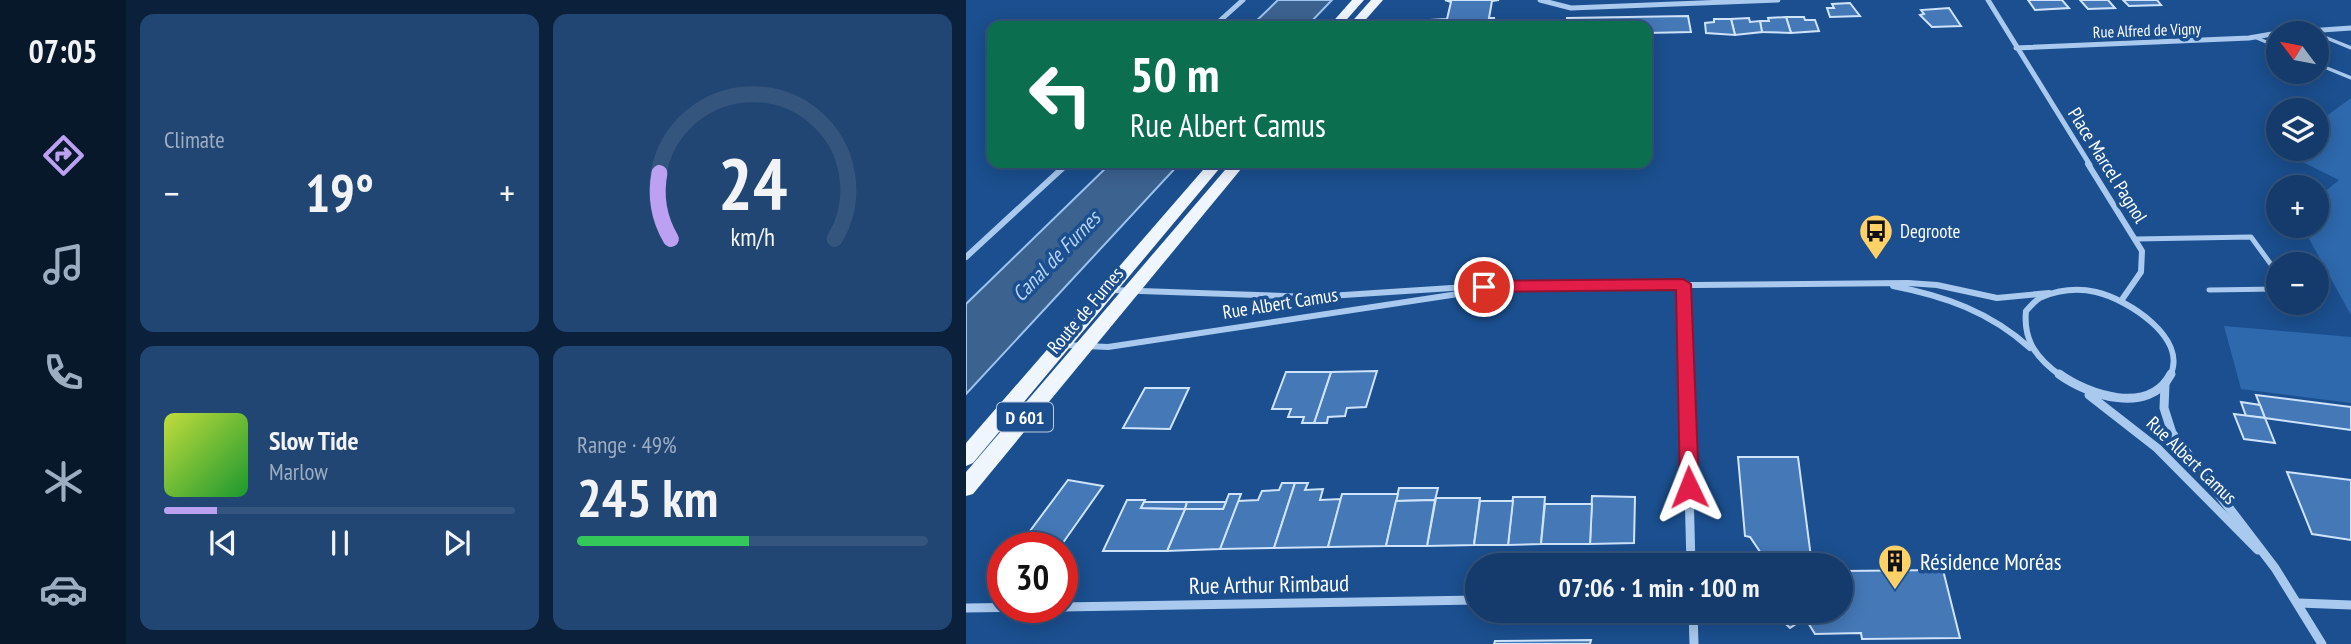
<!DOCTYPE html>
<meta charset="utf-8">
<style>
:root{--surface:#143b6b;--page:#214673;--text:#f1f3f6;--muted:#9dadc1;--line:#33557e;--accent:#bca0f2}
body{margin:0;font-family:"PT Sans Narrow",sans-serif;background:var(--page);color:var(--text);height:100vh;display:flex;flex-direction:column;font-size:26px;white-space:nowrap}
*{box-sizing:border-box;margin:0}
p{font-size:23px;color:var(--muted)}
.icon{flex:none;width:38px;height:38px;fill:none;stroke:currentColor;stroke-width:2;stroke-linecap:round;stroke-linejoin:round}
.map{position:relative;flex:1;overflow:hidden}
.details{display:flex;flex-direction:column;gap:14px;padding:14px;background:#0b203b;width:840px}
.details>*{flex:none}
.guide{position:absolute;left:21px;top:21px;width:665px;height:147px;border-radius:14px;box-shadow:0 4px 18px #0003,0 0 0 2px var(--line);background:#0b6e4f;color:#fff;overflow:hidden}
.needle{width:46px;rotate:302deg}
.controls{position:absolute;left:1300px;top:21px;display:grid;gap:14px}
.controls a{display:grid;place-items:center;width:63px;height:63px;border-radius:50%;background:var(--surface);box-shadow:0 4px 18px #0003,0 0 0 2px var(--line);font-size:35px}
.speed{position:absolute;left:21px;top:532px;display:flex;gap:14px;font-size:35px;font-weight:700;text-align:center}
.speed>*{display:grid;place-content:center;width:91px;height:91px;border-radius:50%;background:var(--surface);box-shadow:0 4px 18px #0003,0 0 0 2px var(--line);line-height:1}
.speed .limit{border:10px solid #d22;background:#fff;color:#111}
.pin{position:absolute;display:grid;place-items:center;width:60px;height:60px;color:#fff;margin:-30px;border:4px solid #fff;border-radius:50%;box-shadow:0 2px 7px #0007}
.me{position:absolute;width:77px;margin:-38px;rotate:358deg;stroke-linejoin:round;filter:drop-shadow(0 0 5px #0008)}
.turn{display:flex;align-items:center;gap:24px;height:147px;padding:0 28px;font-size:32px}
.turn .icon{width:91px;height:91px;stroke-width:2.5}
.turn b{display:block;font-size:49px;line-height:60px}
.big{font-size:52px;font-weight:700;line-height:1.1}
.details .tile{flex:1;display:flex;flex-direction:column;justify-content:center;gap:10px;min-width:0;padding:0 24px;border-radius:14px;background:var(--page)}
.details .dial{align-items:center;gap:0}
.dial svg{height:182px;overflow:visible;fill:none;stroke:var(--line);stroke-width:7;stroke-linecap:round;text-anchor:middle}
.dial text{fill:var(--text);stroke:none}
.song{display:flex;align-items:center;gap:21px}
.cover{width:84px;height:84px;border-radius:10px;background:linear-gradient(135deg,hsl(70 70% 55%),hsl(130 70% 35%))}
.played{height:7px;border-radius:4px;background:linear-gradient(90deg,var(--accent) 15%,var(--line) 15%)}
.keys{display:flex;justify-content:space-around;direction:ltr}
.heat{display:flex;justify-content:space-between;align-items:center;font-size:38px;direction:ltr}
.charge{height:10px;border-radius:5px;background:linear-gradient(90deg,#34c759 49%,var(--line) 0)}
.details .tiles{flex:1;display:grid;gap:14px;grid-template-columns:repeat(2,1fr)}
.trip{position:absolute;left:499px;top:553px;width:388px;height:70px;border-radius:35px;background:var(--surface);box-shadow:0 4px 18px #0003,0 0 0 2px var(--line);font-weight:700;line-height:70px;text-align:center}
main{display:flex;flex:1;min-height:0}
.tabs{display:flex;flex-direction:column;width:126px;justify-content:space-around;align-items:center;background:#08182b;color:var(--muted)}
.tabs .icon{width:49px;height:49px}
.tabs .selected{color:var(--accent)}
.tabs b{font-size:32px;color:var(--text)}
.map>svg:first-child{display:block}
.green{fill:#2e69ad}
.water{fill:#3c6290;stroke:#9cc4f0;stroke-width:2}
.building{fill:#4478b7;stroke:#cfe3fa;stroke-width:2}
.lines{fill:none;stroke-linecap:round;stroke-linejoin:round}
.lane-far1{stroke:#a9c9ee;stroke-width:3.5}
.lane{stroke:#a9c9ee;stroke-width:5}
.street-far2{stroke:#a9c9ee;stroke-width:5}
.street-far1{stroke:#a9c9ee;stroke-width:6}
.street{stroke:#a9c9ee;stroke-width:9}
.primary{fill:#f0f6ff;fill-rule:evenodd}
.route{fill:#e11d48;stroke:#92132f;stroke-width:2}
.labels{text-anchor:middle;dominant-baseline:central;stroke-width:7;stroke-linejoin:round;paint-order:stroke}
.far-street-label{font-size:16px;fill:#fff;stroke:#1b4f8f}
.shield{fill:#1b4f8f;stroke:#bbcadd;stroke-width:2}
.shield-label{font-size:18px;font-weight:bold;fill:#fff}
.street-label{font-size:19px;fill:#fff;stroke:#1b4f8f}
.poi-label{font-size:19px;fill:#fff;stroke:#1b4f8f;text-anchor:start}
.water-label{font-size:21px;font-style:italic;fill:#b5d3f5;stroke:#1b4f8f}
.near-poi-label{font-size:23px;fill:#fff;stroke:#1b4f8f;text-anchor:start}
.near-street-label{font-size:23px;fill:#fff;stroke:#1b4f8f}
</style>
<main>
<nav class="tabs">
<b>07:05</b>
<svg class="icon selected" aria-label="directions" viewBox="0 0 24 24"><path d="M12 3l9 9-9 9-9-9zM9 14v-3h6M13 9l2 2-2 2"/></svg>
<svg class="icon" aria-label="music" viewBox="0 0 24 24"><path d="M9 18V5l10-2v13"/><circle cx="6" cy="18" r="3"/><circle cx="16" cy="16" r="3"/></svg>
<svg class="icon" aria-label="phone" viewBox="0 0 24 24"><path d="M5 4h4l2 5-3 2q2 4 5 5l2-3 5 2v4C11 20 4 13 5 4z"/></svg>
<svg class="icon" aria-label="climate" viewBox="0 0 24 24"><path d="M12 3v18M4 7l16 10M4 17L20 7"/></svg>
<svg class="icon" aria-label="car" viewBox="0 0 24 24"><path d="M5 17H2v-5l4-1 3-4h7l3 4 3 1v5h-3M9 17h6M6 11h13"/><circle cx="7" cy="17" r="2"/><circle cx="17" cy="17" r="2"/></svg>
</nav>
<section class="details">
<div class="tiles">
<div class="tile"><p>Climate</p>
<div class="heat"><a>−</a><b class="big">19°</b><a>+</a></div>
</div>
<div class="tile dial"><svg viewBox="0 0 100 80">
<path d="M14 69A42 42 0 1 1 86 69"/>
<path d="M14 69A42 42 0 0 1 9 40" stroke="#bca0f2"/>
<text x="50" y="56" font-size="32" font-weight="700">24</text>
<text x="50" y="72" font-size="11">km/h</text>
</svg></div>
<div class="tile">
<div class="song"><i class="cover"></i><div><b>Slow Tide</b><p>Marlow</p></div></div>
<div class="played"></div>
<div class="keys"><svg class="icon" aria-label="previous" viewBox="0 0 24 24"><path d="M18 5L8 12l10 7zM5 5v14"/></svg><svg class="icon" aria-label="pause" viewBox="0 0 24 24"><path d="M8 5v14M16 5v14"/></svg><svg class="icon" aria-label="next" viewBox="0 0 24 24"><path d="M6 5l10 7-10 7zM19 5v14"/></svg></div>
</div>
<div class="tile"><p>Range · 49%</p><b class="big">245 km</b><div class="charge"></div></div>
</div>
</section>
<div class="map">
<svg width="1385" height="644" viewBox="0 0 1385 644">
<rect width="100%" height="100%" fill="#1b4f8f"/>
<g class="green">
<path d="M1385,98V315L1336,226H1351V198L1373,180L1314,151L1351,149V123Z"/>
<path d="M1258,326L1385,337V403L1275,389Z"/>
</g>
<g class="water">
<path d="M312,0H366L341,26H285Z"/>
<path d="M145,163H214L0,394V304Z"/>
</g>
<g class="building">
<path d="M479,0H533L526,1L523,18H528L527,26H463L464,20L481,19L485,2Z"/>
<path d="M1062,0H1096L1103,8L1069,10Z"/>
<path d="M1114,0H1142L1149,8L1122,9Z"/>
<path d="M1157,0H1191L1195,5L1163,6Z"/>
<path d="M884,3L894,16L864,17L861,8H868L866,4Z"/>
<path d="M983,8L995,26L966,27L954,15L958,14L955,10Z"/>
<path d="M722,16L725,32L681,33V26H601V18Z"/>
<path d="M820,17H838L839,20H849L853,31L825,33Z"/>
<path d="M820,17L825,33L796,32L794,21H803L802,18Z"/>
<path d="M783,18L784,22L794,21L796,32L769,35L765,19Z"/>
<path d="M748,19H765L769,35L740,33L739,23L748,22Z"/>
<path d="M411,371L400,407L381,408L379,416L362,417L361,423H348L365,372Z"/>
<path d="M320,372H365L348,423H336L338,417H322L325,409H306Z"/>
<path d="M179,388H223L204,429L157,428Z"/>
<path d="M1290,395L1385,407V430L1299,418Z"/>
<path d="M1275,402L1294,405L1299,418L1280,416Z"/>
<path d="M1268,414L1299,418L1309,443L1278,439Z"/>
<path d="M772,457H832L846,565H803L784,537L779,536Z"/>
<path d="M1321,472L1385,480V540L1346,534Z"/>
<path d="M102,480L137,486L94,547L58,539Z"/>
<path d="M316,483H329L308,548L254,549L272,501L292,500L296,491L313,490Z"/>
<path d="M329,483H342L339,490L357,489L354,500L375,499L362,547L308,548Z"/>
<path d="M433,488H472L469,500L430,501Z"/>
<path d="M263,494H275L254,549L201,551L219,509H257Z"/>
<path d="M376,494H432L420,546L362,547Z"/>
<path d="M626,496L669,497L668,543L624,544Z"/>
<path d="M547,497H579L575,544L542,545Z"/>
<path d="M470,498H514L508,545L461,546Z"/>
<path d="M161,500H179L175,508L219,509L201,551H137Z"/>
<path d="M469,500L461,546H420L430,501Z"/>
<path d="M514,501H547L542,545H508Z"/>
<path d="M178,502H221L219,509L175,508Z"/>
<path d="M221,502H260L257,509H219Z"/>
<path d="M579,504H626L624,544H575Z"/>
<path d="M977,570L994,638L896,639L895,633L849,634L839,618L824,628L806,611H875V571Z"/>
<path d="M625,640L624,644H528L529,641Z"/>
</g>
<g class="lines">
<g class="lane-far1">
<path d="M1351,34L1385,48"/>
<path d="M1291,38L1312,47"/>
<path d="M1351,64L1385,78"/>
</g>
<g class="lane">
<path d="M1170,239L1285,237L1312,274"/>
<path d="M1243,290L1312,289"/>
</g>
<g class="street-far2">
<path d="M574,0L605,8L812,0"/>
<path d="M1022,0L1124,165"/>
<path d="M248,26L277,0"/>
<path d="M1313,33L1385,28"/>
<path d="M1050,48L1283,38L1312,33"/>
<path d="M99,165L102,163"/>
</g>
<g class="street-far1">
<path d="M1122,164L1176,251L1175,272L1155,301"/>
<path d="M0,257L101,164"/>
<path d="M717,284L720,376"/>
<path d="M927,286C979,296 1024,312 1064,348"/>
<path d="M145,290L347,297L501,287L942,283L971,285L1031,298L1083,293"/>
<path d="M98,345L142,347L512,291"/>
<path d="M1095,376C1071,359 1057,341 1060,311C1065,306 1070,299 1076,297C1093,290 1112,288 1130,292C1161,299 1223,338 1204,376"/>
</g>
<g class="street">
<path d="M720,374L725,565"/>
<path d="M1093,374C1122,395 1183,416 1205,374"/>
<path d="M1199,384L1198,408L1206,433L1309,568L1356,644"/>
<path d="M1123,395L1191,448L1292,550"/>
<path d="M1333,603L1385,605"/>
<path d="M96,607L511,600"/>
<path d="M0,608L61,607"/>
<path d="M727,611L728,644"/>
</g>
<g class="primary">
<path d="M386,0H398L375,26H363Z"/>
<path d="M405,0H417L394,26H382Z"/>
<path d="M243,163H258L7,463L0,466V443Z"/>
<path d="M265,163H280L7,494L0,496V472Z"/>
</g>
</g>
<path class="route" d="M717,279L725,284L733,487L730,493L723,496L717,493L714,487L710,290L518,292L510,287L518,281Z"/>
<defs>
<g id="bus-pin" transform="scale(1.75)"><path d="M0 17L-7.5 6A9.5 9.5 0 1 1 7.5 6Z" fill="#ffd166" stroke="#1b4f8f"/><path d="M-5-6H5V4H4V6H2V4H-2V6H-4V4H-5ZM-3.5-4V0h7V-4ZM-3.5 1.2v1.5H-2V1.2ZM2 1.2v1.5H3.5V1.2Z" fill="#111"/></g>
<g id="building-pin" transform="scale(1.75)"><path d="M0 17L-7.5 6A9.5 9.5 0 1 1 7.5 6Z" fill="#ffd166" stroke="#1b4f8f"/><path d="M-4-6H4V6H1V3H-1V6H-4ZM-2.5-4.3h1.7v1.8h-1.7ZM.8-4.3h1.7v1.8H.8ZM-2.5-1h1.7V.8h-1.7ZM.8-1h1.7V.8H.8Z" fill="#111"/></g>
</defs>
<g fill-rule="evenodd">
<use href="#bus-pin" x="910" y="231"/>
<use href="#building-pin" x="929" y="561"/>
</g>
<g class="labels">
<g class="far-street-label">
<text transform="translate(1181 30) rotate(-2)">Rue Alfred de Vigny</text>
</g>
<rect class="shield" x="31" y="402.5" width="56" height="29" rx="5"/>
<g class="shield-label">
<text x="59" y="417">D 601</text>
</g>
<g class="street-label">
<text transform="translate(1142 165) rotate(58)">Place Marcel Pagnol</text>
<text transform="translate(314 303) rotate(-9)">Rue Albert Camus</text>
<text transform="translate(119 310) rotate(-50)">Route de Furnes</text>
<text transform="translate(1226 460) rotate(44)">Rue Albert Camus</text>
</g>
<g class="poi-label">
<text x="934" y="231">Degroote</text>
</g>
<g class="water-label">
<text transform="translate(90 256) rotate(-46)">Canal de Furnes</text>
</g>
<g class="near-poi-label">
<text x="954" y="561">Résidence Moréas</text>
</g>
<g class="near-street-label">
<text transform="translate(303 584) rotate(-1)">Rue Arthur Rimbaud</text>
</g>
</g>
</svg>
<div class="controls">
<a><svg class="needle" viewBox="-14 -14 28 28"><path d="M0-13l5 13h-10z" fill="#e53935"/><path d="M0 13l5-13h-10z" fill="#9dadc1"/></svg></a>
<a><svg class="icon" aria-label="layers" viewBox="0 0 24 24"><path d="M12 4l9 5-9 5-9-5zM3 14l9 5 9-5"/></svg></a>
<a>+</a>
<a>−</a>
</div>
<div class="speed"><div class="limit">30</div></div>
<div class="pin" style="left:518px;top:287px;background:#d93025"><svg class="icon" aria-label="arrive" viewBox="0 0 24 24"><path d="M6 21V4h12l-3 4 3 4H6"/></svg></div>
<svg class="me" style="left:723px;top:487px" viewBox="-20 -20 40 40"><path d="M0-17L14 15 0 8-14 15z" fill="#e11d48" stroke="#fff" stroke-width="4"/></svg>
<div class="trip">07:06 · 1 min · 100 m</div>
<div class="guide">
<div class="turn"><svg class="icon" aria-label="left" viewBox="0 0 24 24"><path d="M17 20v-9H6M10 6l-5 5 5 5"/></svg><div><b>50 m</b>Rue Albert Camus</div></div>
</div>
</div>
</main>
